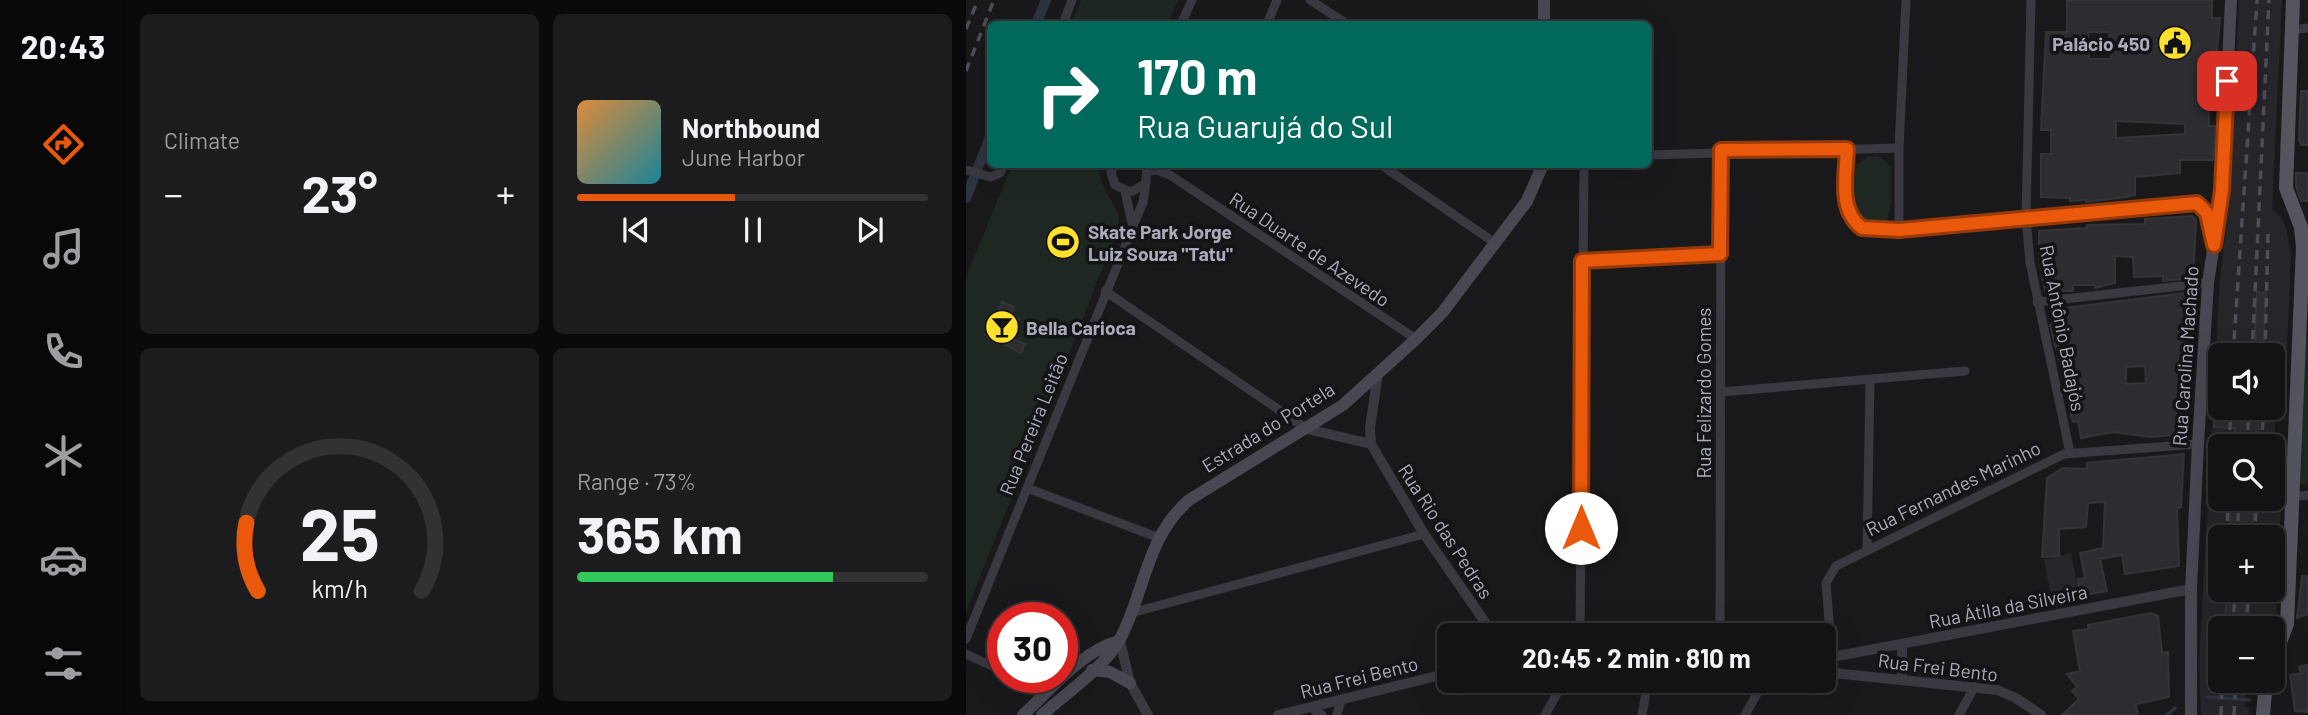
<!DOCTYPE html>
<meta charset="utf-8">
<style>
:root{--surface:#131315;--page:#1c1c1e;--text:#f1f3f6;--muted:#9d9ea0;--line:#323234;--accent:#ea580c}
body{margin:0;font-family:Barlow,sans-serif;background:var(--page);color:var(--text);height:100vh;display:flex;flex-direction:column;font-size:26px;white-space:nowrap}
*{box-sizing:border-box;margin:0}
p{font-size:23px;color:var(--muted)}
.icon{flex:none;width:38px;height:38px;fill:none;stroke:currentColor;stroke-width:2;stroke-linecap:round;stroke-linejoin:round}
.map{position:relative;flex:1;overflow:hidden}
.side{display:flex;flex-direction:column;gap:14px;padding:14px;background:#0a0a0c;width:840px}
.side>*{flex:none}
.guide{position:absolute;left:21px;top:21px;width:665px;height:147px;border-radius:10px;box-shadow:0 7px 28px #0002,0 0 0 2px var(--line);background:#00695c;color:#fff;overflow:hidden}
.fabs{position:absolute;left:1242px;top:343px;display:grid;gap:14px}
.fabs a{display:grid;place-items:center;width:77px;height:77px;border-radius:10px;background:var(--surface);box-shadow:0 7px 28px #0002,0 0 0 2px var(--line);font-size:35px}
.speed{position:absolute;left:21px;top:602px;display:flex;gap:14px;font-size:35px;font-weight:700;text-align:center}
.speed>*{display:grid;place-content:center;width:91px;height:91px;border-radius:50%;background:var(--surface);box-shadow:0 7px 28px #0002,0 0 0 2px var(--line);line-height:1}
.speed .limit{border:10px solid #d22;background:#fff;color:#111}
.pin{position:absolute;display:grid;place-items:center;width:60px;height:60px;color:#fff;margin:-30px;border-radius:14px;box-shadow:0 4px 10px #0006}
.me{position:absolute;width:77px;margin:-38px;rotate:0deg;stroke-linejoin:round;filter:drop-shadow(0 0 5px #0008)}
.turn{display:flex;align-items:center;gap:24px;height:147px;padding:0 35px;font-size:32px}
.turn .icon{width:91px;height:91px;stroke-width:2.5}
.turn b{display:block;font-size:49px;line-height:60px}
.big{font-size:52px;font-weight:700;line-height:1.1}
.side .tile{flex:1;display:flex;flex-direction:column;justify-content:center;gap:10px;min-width:0;padding:0 24px;border-radius:10px;background:var(--page)}
.side .dial{align-items:center;gap:0}
.dial svg{height:182px;overflow:visible;fill:none;stroke:var(--line);stroke-width:7;stroke-linecap:round;text-anchor:middle}
.dial text{fill:var(--text);stroke:none}
.song{display:flex;align-items:center;gap:21px}
.cover{width:84px;height:84px;border-radius:10px;background:linear-gradient(135deg,hsl(30 70% 55%),hsl(190 70% 35%))}
.played{height:7px;border-radius:4px;background:linear-gradient(90deg,var(--accent) 45%,var(--line) 45%)}
.keys{display:flex;justify-content:space-around;direction:ltr}
.heat{display:flex;justify-content:space-between;align-items:center;font-size:38px;direction:ltr}
.charge{height:10px;border-radius:5px;background:linear-gradient(90deg,#34c759 73%,var(--line) 0)}
.side .tiles{flex:1;display:grid;gap:14px;grid-template-columns:repeat(2,1fr)}
.trip{position:absolute;left:471px;top:623px;width:399px;height:70px;border-radius:10px;background:var(--surface);box-shadow:0 7px 28px #0002,0 0 0 2px var(--line);font-weight:700;line-height:70px;text-align:center}
main{display:flex;flex:1;min-height:0}
.tab-bar{display:flex;flex-direction:column;width:126px;justify-content:space-around;align-items:center;background:#080808;color:var(--muted)}
.tab-bar .icon{width:49px;height:49px}
.tab-bar .selected{color:var(--accent)}
.tab-bar b{font-size:32px;color:var(--text)}
.map>svg:first-child{display:block}
.built{fill:#262529;fill-rule:evenodd}
.green{fill:#1e2721}
.lines{fill:none;stroke-linecap:round;stroke-linejoin:round}
.stream{stroke:#2d3441;stroke-width:3.5}
.canal{stroke:#2d3441;stroke-width:10}
.building{fill:#2d2c30;stroke:#343338;stroke-width:2;fill-rule:evenodd}
.minor{stroke:#3a3941;stroke-width:9}
.tertiary{stroke:#3a3941;stroke-width:10}
.secondary{stroke:#474851;stroke-width:12}
.primary{stroke:#555560;stroke-width:14}
.rail{stroke:#4c4d56;stroke-width:3.5;stroke-dasharray:9 7;stroke-linecap:butt}
.route-casing{stroke:#983908;stroke-width:18}
.route{stroke:#ea580c;stroke-width:12}
.labels{text-anchor:middle;dominant-baseline:central;stroke-width:7;stroke-linejoin:round;paint-order:stroke}
.poi-label{font-size:19px;font-weight:bold;fill:#aaacbc;stroke:#141417;text-anchor:start}
.street-label{font-size:19px;fill:#aaacbc;stroke:#141417}
</style>
<main>
<nav class="tab-bar">
<b>20:43</b>
<svg class="icon selected" aria-label="directions" viewBox="0 0 24 24"><path d="M12 3l9 9-9 9-9-9zM9 14v-3h6M13 9l2 2-2 2"/></svg>
<svg class="icon" aria-label="music" viewBox="0 0 24 24"><path d="M9 18V5l10-2v13"/><circle cx="6" cy="18" r="3"/><circle cx="16" cy="16" r="3"/></svg>
<svg class="icon" aria-label="phone" viewBox="0 0 24 24"><path d="M5 4h4l2 5-3 2q2 4 5 5l2-3 5 2v4C11 20 4 13 5 4z"/></svg>
<svg class="icon" aria-label="climate" viewBox="0 0 24 24"><path d="M12 3v18M4 7l16 10M4 17L20 7"/></svg>
<svg class="icon" aria-label="car" viewBox="0 0 24 24"><path d="M5 17H2v-5l4-1 3-4h7l3 4 3 1v5h-3M9 17h6M6 11h13"/><circle cx="7" cy="17" r="2"/><circle cx="17" cy="17" r="2"/></svg>
<svg class="icon" aria-label="filters" viewBox="0 0 24 24"><path d="M4 7h16M4 17h16"/><circle cx="9" cy="7" r="2"/><circle cx="15" cy="17" r="2"/></svg>
</nav>
<section class="side">
<div class="tiles">
<div class="tile"><p>Climate</p>
<div class="heat"><a>−</a><b class="big">23°</b><a>+</a></div>
</div>
<div class="tile">
<div class="song"><i class="cover"></i><div><b>Northbound</b><p>June Harbor</p></div></div>
<div class="played"></div>
<div class="keys"><svg class="icon" aria-label="previous" viewBox="0 0 24 24"><path d="M18 5L8 12l10 7zM5 5v14"/></svg><svg class="icon" aria-label="pause" viewBox="0 0 24 24"><path d="M8 5v14M16 5v14"/></svg><svg class="icon" aria-label="next" viewBox="0 0 24 24"><path d="M6 5l10 7-10 7zM19 5v14"/></svg></div>
</div>
<div class="tile dial"><svg viewBox="0 0 100 80">
<path d="M14 69A42 42 0 1 1 86 69"/>
<path d="M14 69A42 42 0 0 1 9 39" stroke="#ea580c"/>
<text x="50" y="56" font-size="32" font-weight="700">25</text>
<text x="50" y="72" font-size="11">km/h</text>
</svg></div>
<div class="tile"><p>Range · 73%</p><b class="big">365 km</b><div class="charge"></div></div>
</div>
</section>
<div class="map">
<svg width="1342" height="715" viewBox="0 0 1342 715">
<rect width="100%" height="100%" fill="#19191c"/>
<g class="built">
<path d="M1273,0H1316L1306,209L1315,217L1320,228L1325,253L1319,395L1310,398L1308,454L1317,456L1310,615L1307,630L1255,628V681H1287L1284,693L1280,694L1279,707H1283V715H1235L1233,662L1254,277L1265,189ZM1255,355H1307V408H1255ZM1255,446H1307V499H1255ZM1255,537H1307V590H1255Z"/>
<path d="M1105,553L1114,598L1087,606L1078,560Z"/>
</g>
<g class="green">
<path d="M115,0H212L202,24H105Z"/>
<path d="M902,156H912L925,166V203L921,221C908,228 897,228 888,216V167Z"/>
<path d="M46,165H134C129,190 155,201 153,227L0,612V277Z"/>
<path d="M1340,337H1342V485L1333,484Z"/>
</g>
<g class="lines">
<g class="stream">
<path d="M1242,697L1283,700"/>
<path d="M1201,715L1209,708"/>
</g>
<g class="canal">
<path d="M70,24L80,0"/>
<path d="M0,198L24,137"/>
</g>
</g>
<g class="building">
<path d="M1101,0H1246V18H1254L1249,70H1252V87L1242,86L1243,126H1250L1247,160H1214V173L1169,177V195L1160,197L1120,202V200L1104,201V198L1075,197V154H1085V130H1075L1080,32H1101ZM1122,32H1143L1145,59H1123ZM1150,121L1219,124V134L1150,138Z"/>
<path d="M1335,91H1342V145H1335L1333,139Z"/>
<path d="M1330,173H1342V201H1335L1330,186Z"/>
<path d="M1226,216L1230,220L1227,278L1197,281V276L1168,277L1167,257L1149,256V283L1129,288V285H1107V291H1079L1073,257V231L1121,228V225L1179,224V219Z"/>
<path d="M1228,292L1221,434L1184,437L1147,432L1115,438L1112,421L1107,422L1103,408L1108,407L1101,373L1097,374L1084,325L1092,321L1090,309ZM1179,366L1180,383L1160,384V367Z"/>
<path d="M1291,292L1300,293L1297,355H1288Z"/>
<path d="M36,302L48,307L45,315L53,319L45,338L59,344L55,353L19,335Z"/>
<path d="M1249,408H1294L1291,446H1268L1269,428L1248,427Z"/>
<path d="M1218,454L1215,507L1211,508L1213,566L1159,574L1156,555L1134,559L1141,591L1114,596L1112,579L1119,578L1114,553L1137,548L1139,502L1122,503L1120,527L1093,529V556L1076,557L1081,478L1097,468L1121,469V463Z"/>
<path d="M1265,499H1288L1286,537H1263Z"/>
<path d="M1336,576H1342V614L1331,618Z"/>
<path d="M1261,590H1284L1282,623L1259,622Z"/>
<path d="M1185,613L1192,616L1196,653L1202,652L1203,697L1170,704L1172,715H1096L1113,699L1106,691L1111,687L1101,674L1114,671L1107,631L1122,629V625Z"/>
<path d="M1342,664V712L1329,711L1324,675L1335,673L1333,667Z"/>
</g>
<g class="lines">
<g class="minor">
<path d="M344,0L381,24"/>
<path d="M1065,0L1060,218L1064,262L1104,453"/>
<path d="M97,24L106,0"/>
<path d="M215,24L226,0"/>
<path d="M301,24L311,0"/>
<path d="M1325,30L1342,28"/>
<path d="M881,149C880,176 872,209 896,228L933,230L1231,203L1241,213L1246,240"/>
<path d="M682,155L933,148"/>
<path d="M148,164L145,173L149,185L165,192L180,183L181,164"/>
<path d="M414,164L529,243"/>
<path d="M0,170L25,177L34,173L38,164"/>
<path d="M183,171L191,170L204,175L450,339"/>
<path d="M159,191L166,223"/>
<path d="M933,230V148L940,0"/>
<path d="M616,261L754,254"/>
<path d="M139,291L341,429"/>
<path d="M1071,302L1242,283"/>
<path d="M755,392L999,371"/>
<path d="M61,488L191,537"/>
<path d="M1326,497L1342,495"/>
<path d="M901,550L904,380"/>
<path d="M165,613L458,534"/>
<path d="M614,635L618,164"/>
<path d="M754,635L755,150"/>
<path d="M0,639L177,202L180,183"/>
<path d="M0,654L37,671"/>
<path d="M866,657L860,583L870,566L1098,454L1232,444"/>
<path d="M52,677L83,691"/>
<path d="M344,707L356,715"/>
<path d="M371,715L375,700"/>
<path d="M579,715L598,681"/>
<path d="M676,715L682,681"/>
<path d="M779,715L798,681"/>
<path d="M993,715L1009,686"/>
</g>
<g class="tertiary">
<path d="M412,373L404,428L405,444L458,534L528,635"/>
<path d="M341,429L405,444"/>
<path d="M154,641L164,683L182,715"/>
<path d="M858,672L1031,690L1050,698L1075,715"/>
<path d="M868,673L866,657L1225,589"/>
<path d="M936,679V644"/>
<path d="M312,715L483,673"/>
</g>
<g class="secondary">
<path d="M578,0V24"/>
<path d="M126,670L144,672L164,683"/>
<path d="M57,715C84,690 117,650 153,641"/>
<path d="M76,715C99,694 140,666 154,639C179,592 180,537 223,500L377,405L450,339L476,313L561,201L577,164"/>
<path d="M1225,715V589L1232,444L1242,283L1256,190L1265,0"/>
</g>
<g class="primary">
<path d="M1307,660L1321,624L1337,247L1335,227L1320,188L1327,0"/>
<path d="M1297,715L1300,681"/>
</g>
<g class="rail">
<path d="M0,29L12,0"/>
<path d="M0,71L28,0"/>
<path d="M1267,355L1291,0"/>
<path d="M1286,355L1303,0"/>
<path d="M1299,355L1302,234"/>
<path d="M1263,446L1265,408"/>
<path d="M1281,446L1283,408"/>
<path d="M1295,446L1298,408"/>
<path d="M1261,537L1262,499"/>
<path d="M1271,537L1273,499"/>
<path d="M1288,537L1291,499"/>
<path d="M1267,628L1269,590"/>
<path d="M1280,628L1283,590"/>
<path d="M1255,715L1256,681"/>
<path d="M1268,715L1270,681"/>
</g>
</g>
<g class="lines">
<g class="route-casing">
<path id="route" d="M615,528L616,261L754,254L755,150L881,149C880,176 872,210 896,228L933,230L1231,203L1241,213L1248,245L1256,190L1261,81"/>
</g>
<use href="#route" class="route"/>
</g>
<defs>
<g id="civic-disc" transform="scale(1.75)"><circle r="9.5" fill="#ffe12d" stroke="#141417"/><path d="M-.6-6.5H3V-4.5H.6V-3L4-1V1h2V6H-6V1h2V-1L-.6-3ZM-1.2 2.5V6h2.4V2.5Z" fill="#111"/></g>
<g id="stadium-disc" transform="scale(1.75)"><circle r="9.5" fill="#ffe12d" stroke="#141417"/><path d="M0-5a6.5 5 0 1 0 0 10a6.5 5 0 1 0 0-10ZM-3.5-1.8h7v3.6h-7Z" fill="#111"/></g>
<g id="bar-disc" transform="scale(1.75)"><circle r="9.5" fill="#ffe12d" stroke="#141417"/><path d="M-6-5H6L.8 .8V4.5H3.5V6h-7V4.5H-.8V.8Z" fill="#111"/></g>
</defs>
<g fill-rule="evenodd">
<use href="#civic-disc" x="1209" y="43"/>
<use href="#stadium-disc" x="97" y="242"/>
<use href="#bar-disc" x="36" y="327"/>
</g>
<g class="labels">
<g class="poi-label">
<text x="1184" y="43" text-anchor="end">Palácio 450</text>
<text x="122" y="231">Skate Park Jorge<tspan x="122" dy="22">Luiz Souza "Tatu"</tspan></text>
<text x="60" y="327">Bella Carioca</text>
</g>
<g class="street-label">
<text transform="translate(344 249) rotate(34)">Rua Duarte de Azevedo</text>
<text transform="translate(1097 328) rotate(79)">Rua Antônio Badajós</text>
<text transform="translate(1219 356) rotate(-86)">Rua Carolina Machado</text>
<text transform="translate(737 393) rotate(-90)">Rua Felizardo Gomes</text>
<text transform="translate(67 424) rotate(-68)">Rua Pereira Leitão</text>
<text transform="translate(302 427) rotate(-32)">Estrada do Portela</text>
<text transform="translate(987 488) rotate(-26)">Rua Fernandes Marinho</text>
<text transform="translate(480 531) rotate(57)">Rua Rio das Pedras</text>
<text transform="translate(1042 606) rotate(-11)">Rua Átila da Silveira</text>
<text transform="translate(972 667) rotate(7)">Rua Frei Bento</text>
<text transform="translate(393 677) rotate(-14)">Rua Frei Bento</text>
</g>
</g>
</svg>
<div class="fabs">
<a><svg class="icon" aria-label="sound" viewBox="0 0 24 24"><path d="M4 9h4l5-4v14l-5-4H4zM17 9q2 3 0 6"/></svg></a>
<a><svg class="icon" aria-label="search" viewBox="0 0 24 24"><circle cx="10" cy="10" r="6"/><path d="M15 15l6 6"/></svg></a>
<a>+</a>
<a>−</a>
</div>
<div class="speed"><div class="limit">30</div></div>
<div class="pin" style="left:1261px;top:81px;background:#d93025"><svg class="icon" aria-label="arrive" viewBox="0 0 24 24"><path d="M6 21V4h12l-3 4 3 4H6"/></svg></div>
<svg class="me" style="left:615px;top:528px" viewBox="-20 -20 40 40"><circle r="19" fill="#fff"/><path d="M0-13L10 11 0 6-10 11z" fill="#ea580c"/></svg>
<div class="trip">20:45 · 2 min · 810 m</div>
<div class="guide">
<div class="turn"><svg class="icon" aria-label="right" viewBox="0 0 24 24"><path d="M7 20v-9h11M14 6l5 5-5 5"/></svg><div><b>170 m</b>Rua Guarujá do Sul</div></div>
</div>
</div>
</main>
